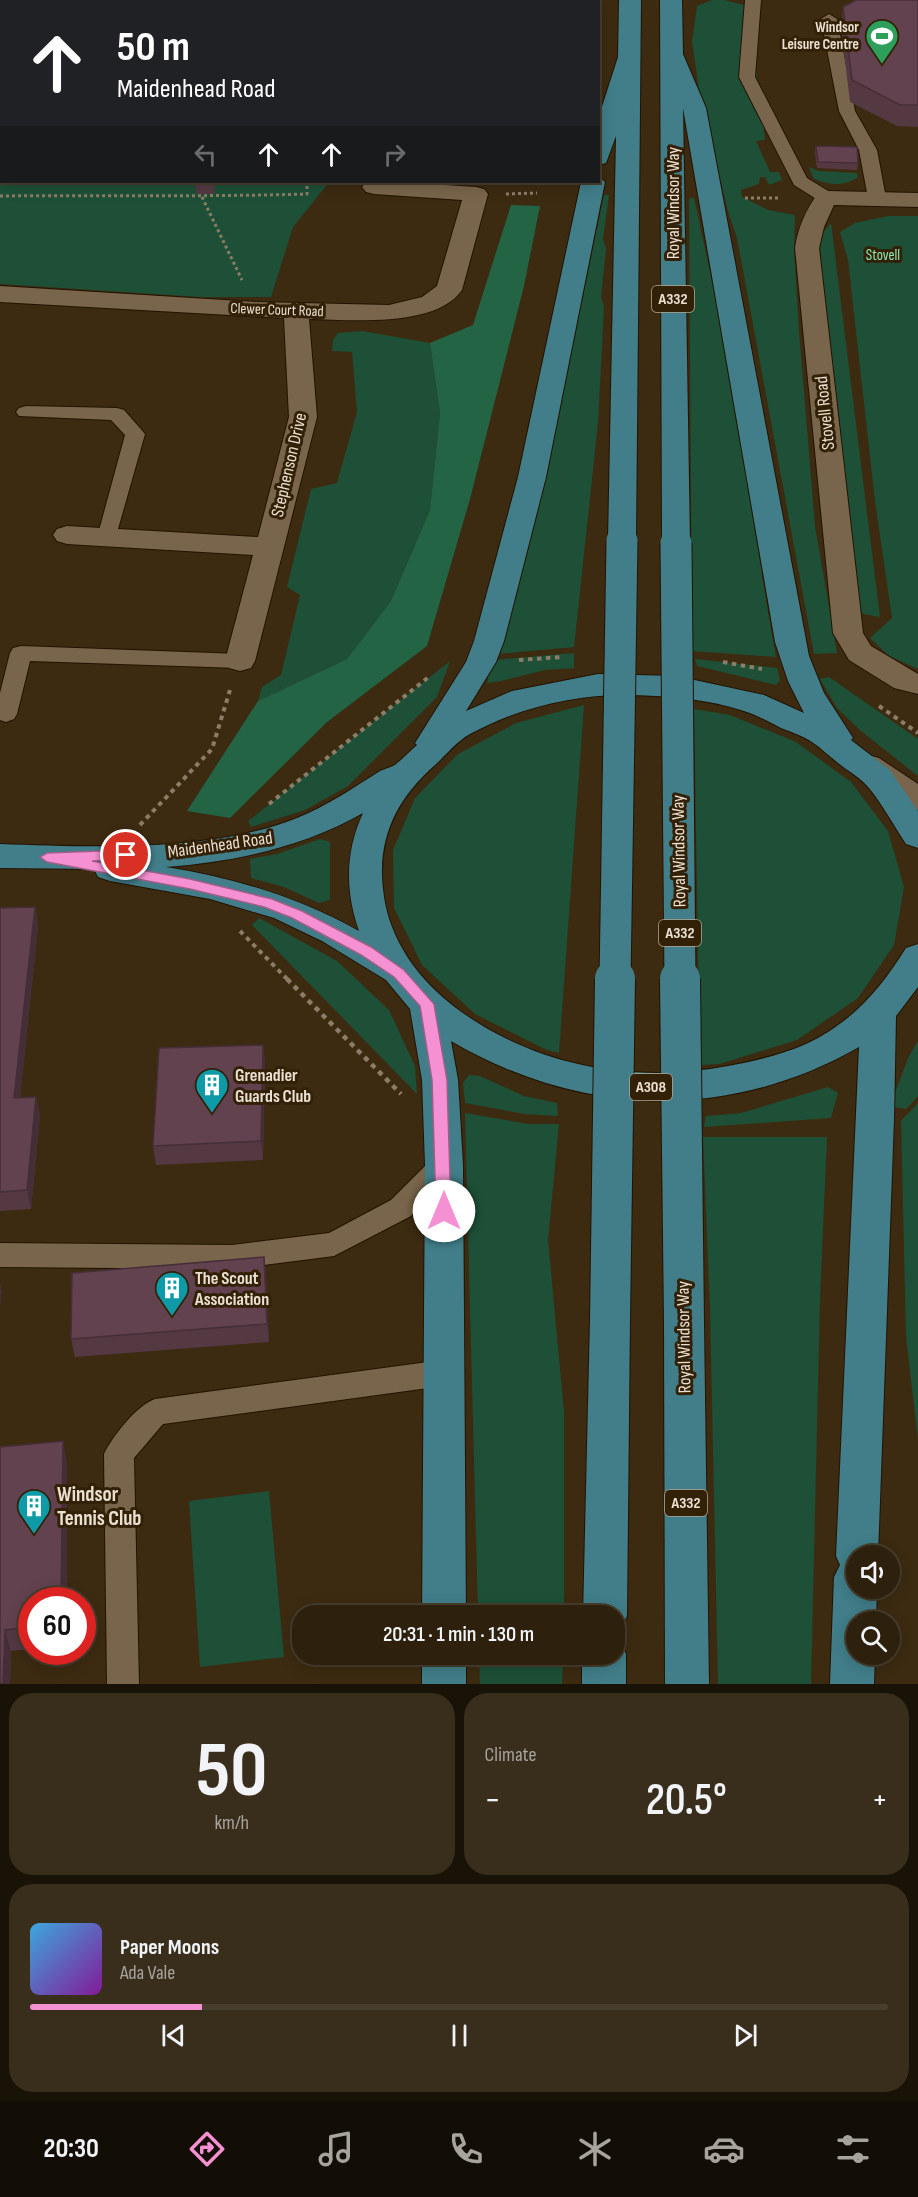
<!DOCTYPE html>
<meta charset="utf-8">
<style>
:root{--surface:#2d200d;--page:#392d1b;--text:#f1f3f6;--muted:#a7a39d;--line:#483e2e;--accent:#f591d2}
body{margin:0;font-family:"Sofia Sans Condensed",sans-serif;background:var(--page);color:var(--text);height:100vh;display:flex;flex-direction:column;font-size:22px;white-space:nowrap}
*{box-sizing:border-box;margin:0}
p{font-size:20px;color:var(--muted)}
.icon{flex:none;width:33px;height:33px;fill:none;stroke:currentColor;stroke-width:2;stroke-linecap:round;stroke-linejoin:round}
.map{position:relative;height:1684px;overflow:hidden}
.details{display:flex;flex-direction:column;gap:9px;padding:9px;background:#191207;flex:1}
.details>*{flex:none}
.guide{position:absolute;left:0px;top:0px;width:600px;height:183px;box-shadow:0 3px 15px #0003,0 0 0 2px var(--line);background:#202124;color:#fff;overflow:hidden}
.controls{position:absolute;left:846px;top:1545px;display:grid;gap:12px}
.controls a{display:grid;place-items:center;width:54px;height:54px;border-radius:50%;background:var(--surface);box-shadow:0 3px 15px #0003,0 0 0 2px var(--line);font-size:30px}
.speed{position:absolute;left:18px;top:1587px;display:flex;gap:12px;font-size:30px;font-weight:700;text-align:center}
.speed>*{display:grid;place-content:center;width:78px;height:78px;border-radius:50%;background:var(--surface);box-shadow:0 3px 15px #0003,0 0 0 2px var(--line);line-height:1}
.speed .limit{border:9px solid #d22;background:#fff;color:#111}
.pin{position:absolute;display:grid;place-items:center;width:51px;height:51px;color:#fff;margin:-26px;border:3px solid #fff;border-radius:50%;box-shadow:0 2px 6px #0007}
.me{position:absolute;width:66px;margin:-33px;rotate:0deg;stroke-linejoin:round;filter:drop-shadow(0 0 4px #0008)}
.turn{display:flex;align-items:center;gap:21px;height:126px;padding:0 18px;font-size:27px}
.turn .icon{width:78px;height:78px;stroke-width:2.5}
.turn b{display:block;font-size:42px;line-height:51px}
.lanes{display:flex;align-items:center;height:57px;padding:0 18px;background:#0003;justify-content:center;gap:30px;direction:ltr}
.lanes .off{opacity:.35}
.big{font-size:45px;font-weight:600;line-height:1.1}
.details .tile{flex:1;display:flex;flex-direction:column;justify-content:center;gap:9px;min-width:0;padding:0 21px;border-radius:24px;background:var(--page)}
.details .dial{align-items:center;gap:0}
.dial b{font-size:78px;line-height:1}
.song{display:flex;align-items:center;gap:18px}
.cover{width:72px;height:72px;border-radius:9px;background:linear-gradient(135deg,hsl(200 70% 55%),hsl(290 70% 35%))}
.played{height:6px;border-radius:3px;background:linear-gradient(90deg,var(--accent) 20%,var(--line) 20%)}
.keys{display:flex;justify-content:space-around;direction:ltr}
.heat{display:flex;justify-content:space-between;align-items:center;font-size:33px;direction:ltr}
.details .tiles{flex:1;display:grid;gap:9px;grid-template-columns:1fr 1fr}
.tile:last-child{grid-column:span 2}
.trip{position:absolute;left:292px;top:1605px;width:333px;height:60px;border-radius:24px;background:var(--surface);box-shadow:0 3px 15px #0003,0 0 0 2px var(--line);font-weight:600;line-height:60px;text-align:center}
.tab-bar{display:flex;height:96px;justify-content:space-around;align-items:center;background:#120d05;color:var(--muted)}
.tab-bar .icon{width:42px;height:42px}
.tab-bar .current{color:var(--accent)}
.tab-bar b{font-size:27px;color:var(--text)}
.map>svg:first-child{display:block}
.green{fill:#1d5037}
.forest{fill:#236445}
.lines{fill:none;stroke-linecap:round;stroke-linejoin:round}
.stream{fill:#001f30;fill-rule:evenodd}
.service-casing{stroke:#231300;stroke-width:2}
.minor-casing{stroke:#231300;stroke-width:2}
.tertiary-casing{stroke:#231300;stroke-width:2}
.primary-casing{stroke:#231300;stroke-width:2}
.path-far2{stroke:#8c7d69;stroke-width:3;stroke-dasharray:3 3;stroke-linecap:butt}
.path-far1{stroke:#8c7d69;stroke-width:4;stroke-dasharray:4.5 4.5;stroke-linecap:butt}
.path{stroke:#8c7d69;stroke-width:4.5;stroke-dasharray:5 5;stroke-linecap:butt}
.service{fill:#79654b;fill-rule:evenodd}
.minor{fill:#79654b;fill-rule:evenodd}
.tertiary{fill:#79654b;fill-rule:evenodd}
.primary{fill:#417e89;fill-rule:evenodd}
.primary-bridge-far1-casing{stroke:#231300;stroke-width:33;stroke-linecap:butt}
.primary-bridge-casing{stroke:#231300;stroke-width:42;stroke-linecap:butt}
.primary-bridge-far1{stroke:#417e89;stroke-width:31}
.primary-bridge{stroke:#417e89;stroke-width:40}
.wall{fill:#543943}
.shaded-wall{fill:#452e37}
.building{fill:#62424e;stroke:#452e37;stroke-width:1.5}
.route{fill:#f591d2;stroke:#9f5e88;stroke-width:1.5}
.labels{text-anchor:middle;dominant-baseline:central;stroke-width:6;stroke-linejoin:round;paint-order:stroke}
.far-poi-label{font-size:15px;font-weight:bold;fill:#ebdfd1;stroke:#322107;text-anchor:end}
.far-park-label{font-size:15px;fill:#8be8b6;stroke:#322107}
.far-street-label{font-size:15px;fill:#ebdfd1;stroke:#322107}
.shield{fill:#322107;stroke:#b4a694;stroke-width:1.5}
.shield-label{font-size:16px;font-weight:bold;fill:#ebdfd1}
.street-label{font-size:18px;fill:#ebdfd1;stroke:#322107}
.poi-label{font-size:18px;font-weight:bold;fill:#ebdfd1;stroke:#322107;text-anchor:start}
.near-poi-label{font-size:21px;font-weight:bold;fill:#ebdfd1;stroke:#322107;text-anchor:start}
</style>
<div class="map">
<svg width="918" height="1684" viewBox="0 0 918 1684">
<rect width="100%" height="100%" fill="#3c2b11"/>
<g class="green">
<path d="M712,0H724L748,6L765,140L756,141L770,172H779L782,180L769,185L765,177H760L759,184L741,190L742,197L768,210L795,215L794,248L799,331L815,526L837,653L814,654L737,238L728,211L700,96L692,41L697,6Z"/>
<path d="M0,115L2,182H326V186L293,227L271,297H199L0,284Z"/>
<path d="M809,167L819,171L857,173L858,177C843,187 831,185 814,179Z"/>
<path d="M604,195H609L603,239L606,249L601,297L604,307L598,423L574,647L496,654L573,344Z"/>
<path d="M689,198H694C708,263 723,329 734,395C748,482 760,570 776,657L692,651Z"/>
<path d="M888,216H918V669L889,656L870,638L892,618L875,501L848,260L840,232L855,223Z"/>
<path d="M831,223L880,617L859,613L837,458L819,237Z"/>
<path d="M362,331L430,343L440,413L430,510L391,601L347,659L258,701L262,687L281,675L300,595L287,587L311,489L337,483L357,412L352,352L332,351L333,340L338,333Z"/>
<path d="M574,653V668L545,670L501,681L487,683L492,660Z"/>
<path d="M695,659L777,668L780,680L776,685L697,666Z"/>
<path d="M450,661L437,697L348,786L305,810L251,827L248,821Z"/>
<path d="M829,677L918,739V776L861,731L837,708L820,679Z"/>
<path d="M584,705L559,1053L547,1050L475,1014L422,965L394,908L393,850L415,798L458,754L516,723Z"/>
<path d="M694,709L730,715L796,742L851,782L888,831L904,887L894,945L858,998L797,1040L719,1064L700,1065Z"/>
<path d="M320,839L330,842V900L319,903L284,887L251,878L250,859L277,854Z"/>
<path d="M259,918L337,961L389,1010L415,1066L417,1094L252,925Z"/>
<path d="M918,1041V1096L906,1109L890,1106L909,1056Z"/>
<path d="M469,1075L480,1076L524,1096L557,1103L558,1116L525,1114L465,1103L463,1083Z"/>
<path d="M828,1087L838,1093L831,1118L704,1127L706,1116L741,1113Z"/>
<path d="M918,1103V1440L906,1336L901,1121Z"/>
<path d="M465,1113L528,1124H559L548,1240L564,1412V1615H478Z"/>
<path d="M703,1137H827L820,1298L811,1684H718L710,1308Z"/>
<path d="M269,1491L284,1657L200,1667L189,1501Z"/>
<path d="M479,1655H563L562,1684H480Z"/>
</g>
<path class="forest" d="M511,205L540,206L524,286L470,499L427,646L327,722L230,818L187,811L258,701L347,659L391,601L430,510L440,413L430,343L473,325Z"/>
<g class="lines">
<path class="stream" d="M465,0H473L464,2Z"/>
<g class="service-casing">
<g id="service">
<path d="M745,0H761L755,77L807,178L833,194L836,198L833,202H821L794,185L739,77Z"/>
<path d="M829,14L837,19L855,111L877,150L886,198L883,202H871L868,198L859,150L839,111L821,19Z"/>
<path d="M2,30V40L0,41V31Z"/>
<path d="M26,406L117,408L124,410L145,434L114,543L107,544L100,543L97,538L125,435L111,420L19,416L16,412L19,408Z"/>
<path d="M21,646L240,654L248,656L251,661L248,666L240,668L30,661L17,714L14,719L6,722L0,720V693L10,653L13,648Z"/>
<path d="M444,1154L454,1157L458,1165L454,1173L411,1216L334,1256L232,1269L0,1267V1243L232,1245L329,1233L391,1200L434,1157Z"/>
<path d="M443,1360L453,1364L458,1373L453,1382L443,1386L163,1424L134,1458L139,1684H107L104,1454C112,1437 137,1405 155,1399Z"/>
</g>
</g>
<g class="minor-casing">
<g id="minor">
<path d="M366,182H398L476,187L484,189L488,194L462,290C436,328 350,320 309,319L317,417L255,661L251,668L240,671L229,668L225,661L253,555L67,544L57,541L53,535L57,529L67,526L258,537L289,417L284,318L0,302V286L256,302L389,305L422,297L437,286L462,200L374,194L366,192L362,187Z"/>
<path d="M827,191L918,193V207L834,205L824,227L819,248L863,633L871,646L918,674V694L894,688L849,660L833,633L795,248C798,227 806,210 818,193Z"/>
</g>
</g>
<g class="tertiary-casing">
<path id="tertiary" d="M868,755L879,758L918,784V810L907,807L857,774L852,766L857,758Z"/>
</g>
<g class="primary-casing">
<g id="primary">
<path d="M619,0H641L636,541L632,547L622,550L612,547L608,541L616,136L606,163L598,165V119L618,57Z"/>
<path d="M660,0H682L683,54L706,108L809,656L824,693L853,738L851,740L890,770L918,811V848L906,844C894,826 883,805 869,788C861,778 848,771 838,763C829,756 821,748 812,742C803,736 791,732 781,728C769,722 757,715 744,711C708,699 669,696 632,695C575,694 520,707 470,734C457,741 446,755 435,765C397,798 377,838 383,889C388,940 419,981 460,1011C538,1067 634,1084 728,1066C755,1061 781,1055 806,1044C851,1023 880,990 906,948L918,944V987L896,1016L894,1119L878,1556H856V1588H877L876,1622H856V1654H875L874,1684H830L834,1577L840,1565L836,1556L859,1047C728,1122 581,1117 451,1041L458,1080L463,1165L466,1616H422L425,1165L422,1080L410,1009L386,980L322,941L274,918L210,899L110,881L98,877L94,869L0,868V844C92,847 210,853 297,818C327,806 353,788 380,771C384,769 389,768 393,766C401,761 409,752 417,745L415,743L466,662L474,641L518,477L581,182H598V176L605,182L546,477L504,641L496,662L466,711L512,691L598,674L676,676L764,695L804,713L788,681L775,642L683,108L690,543L686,549L676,552L666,549L662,543ZM363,813C345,852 345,891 359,931C298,897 235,878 166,867C235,862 303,847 363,813Z"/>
<path d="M610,1302L624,1307L630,1319L627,1616L620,1631L615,1633V1616H583L590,1319L596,1307Z"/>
<path d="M684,1306L698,1311L704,1323L709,1684H665L664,1323L670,1311Z"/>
<path d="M615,1637L620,1639L626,1654V1684H582V1654H615Z"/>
<rect x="422" y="1654" width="44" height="30"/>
</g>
</g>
<g class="path-far2">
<path d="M506,194L537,193"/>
<path d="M0,196C103,195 205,197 307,194V182"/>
<path d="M202,197L242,280"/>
<path d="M745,198H780"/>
</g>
<g class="path-far1">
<path d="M519,660L562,657"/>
<path d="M723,662L762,669"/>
<path d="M879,706L918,733"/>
<path d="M269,804L430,676"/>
<path d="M140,825L212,749L230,690"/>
<path d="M240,931L289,981"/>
</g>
<path class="path" d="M287,979L401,1094"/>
<use href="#service" class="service"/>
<use href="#minor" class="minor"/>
<use href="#tertiary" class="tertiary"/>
<use href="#primary" class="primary"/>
<g class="primary-bridge-far1-casing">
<g id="primary-bridge-far1">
<path d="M676,543L680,981"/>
<path d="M615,981L622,541"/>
</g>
</g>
<g class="primary-bridge-casing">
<g id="primary-bridge">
<path d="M680,979L684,1323"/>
<path d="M610,1319L615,979"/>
</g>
</g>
<use href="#primary-bridge-far1" class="primary-bridge-far1"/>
<use href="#primary-bridge" class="primary-bridge"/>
</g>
<g class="wall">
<path d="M918,0V127L897,126L850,102L841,28L843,7Z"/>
<path d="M816,146L858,163L857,170L817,168L815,153Z"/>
<path d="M186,182H299L215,184L214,194H196L195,184H187Z"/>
<path d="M35,907L38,926L20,1098L36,1097L40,1116L31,1209L0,1211V908Z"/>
<path d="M263,1045L265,1064L263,1160L156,1165L153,1146Z"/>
<path d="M264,1257L266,1276L269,1342L75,1357L71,1339Z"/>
<path d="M0,1447L67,1463L32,1600V1649L11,1651L10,1684H0Z"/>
</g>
<g class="shaded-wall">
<path d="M35,907L38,926L18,1117L14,1098Z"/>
<path d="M263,1045L265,1064L263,1160L261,1141Z"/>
<path d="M36,1097L40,1116L31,1209L27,1190Z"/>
<path d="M264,1257L266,1276L269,1342L267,1324Z"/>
<path d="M0,1282L2,1291L0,1308Z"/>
<path d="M63,1441L67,1463V1600H61Z"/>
<path d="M5,1630L11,1651L10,1684H3Z"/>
</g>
<g class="building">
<path d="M856,0H918V105H900L852,80L843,7Z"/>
<path d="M816,146L857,147L858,163L818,162Z"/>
<path d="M35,907L14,1098L36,1097L27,1190L0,1192V908Z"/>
<path d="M263,1045L261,1141L153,1146L159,1048Z"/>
<path d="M264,1257L267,1324L71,1339L72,1273Z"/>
<path d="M63,1441L61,1600H32V1627L5,1630L3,1684H0V1447Z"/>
</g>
<path class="route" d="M126,850L131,852L133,855L131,859L92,861L190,879L272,899L302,911L371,947L404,970L434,1004L447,1080L451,1211L449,1216L444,1218L438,1216L436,1211L432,1080L420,1006L394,977L361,955L292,918L264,907L190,889L47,862L40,857L47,853Z"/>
<defs>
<g id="stadium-pin" transform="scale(1.725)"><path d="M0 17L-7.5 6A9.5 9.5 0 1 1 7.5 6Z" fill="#2e9e5b" stroke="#322107"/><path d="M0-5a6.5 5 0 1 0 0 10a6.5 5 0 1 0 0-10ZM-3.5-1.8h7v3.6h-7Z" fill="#fff"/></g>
<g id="building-pin" transform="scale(1.725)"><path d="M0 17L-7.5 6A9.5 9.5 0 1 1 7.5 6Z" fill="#0f9aa8" stroke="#322107"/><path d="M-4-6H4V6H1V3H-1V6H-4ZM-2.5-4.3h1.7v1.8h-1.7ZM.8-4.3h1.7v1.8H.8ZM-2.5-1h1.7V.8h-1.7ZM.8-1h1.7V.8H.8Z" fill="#fff"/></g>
</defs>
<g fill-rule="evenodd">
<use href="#stadium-pin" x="882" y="36"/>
<use href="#building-pin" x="212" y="1085"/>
<use href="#building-pin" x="172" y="1288"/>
<use href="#building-pin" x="34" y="1506"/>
</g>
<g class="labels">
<g class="far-poi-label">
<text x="859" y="27">Windsor<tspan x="859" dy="17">Leisure Centre</tspan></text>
</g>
<g class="far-park-label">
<text x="883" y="255">Stovell</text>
</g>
<g class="far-street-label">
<text transform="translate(277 310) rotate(2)">Clewer Court Road</text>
</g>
<g class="shield">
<rect x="652" y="286" width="42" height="26" rx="4.5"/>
<rect x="659" y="920" width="42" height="26" rx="4.5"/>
<rect x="630" y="1074" width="42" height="26" rx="4.5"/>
<rect x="665" y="1490" width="42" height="26" rx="4.5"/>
</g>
<g class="shield-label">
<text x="673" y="299">A332</text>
<text x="680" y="933">A332</text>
<text x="651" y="1087">A308</text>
<text x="686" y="1503">A332</text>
</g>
<g class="street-label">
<text transform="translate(673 203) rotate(-90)">Royal Windsor Way</text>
<text transform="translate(825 413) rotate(-96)">Stovell Road</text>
<text transform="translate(289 465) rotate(-77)">Stephenson Drive</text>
<text transform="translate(220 845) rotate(-8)">Maidenhead Road</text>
<text transform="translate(679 851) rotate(-91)">Royal Windsor Way</text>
<text transform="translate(684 1337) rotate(-91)">Royal Windsor Way</text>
</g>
<g class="poi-label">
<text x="235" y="1075">Grenadier<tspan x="235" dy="21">Guards Club</tspan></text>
<text x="195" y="1278">The Scout<tspan x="195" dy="21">Association</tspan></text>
</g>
<g class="near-poi-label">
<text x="57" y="1494">Windsor<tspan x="57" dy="24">Tennis Club</tspan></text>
</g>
</g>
</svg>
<div class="controls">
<a><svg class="icon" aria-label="sound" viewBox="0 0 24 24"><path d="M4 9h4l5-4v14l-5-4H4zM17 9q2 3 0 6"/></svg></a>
<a><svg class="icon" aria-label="search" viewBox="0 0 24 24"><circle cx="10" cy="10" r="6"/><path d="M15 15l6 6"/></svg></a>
</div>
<div class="speed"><div class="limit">60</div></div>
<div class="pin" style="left:126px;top:855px;background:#d93025"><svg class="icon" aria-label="arrive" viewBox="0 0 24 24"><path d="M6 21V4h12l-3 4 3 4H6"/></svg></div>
<svg class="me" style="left:444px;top:1211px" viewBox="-20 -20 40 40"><circle r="19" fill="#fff"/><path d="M0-13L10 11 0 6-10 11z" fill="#f591d2"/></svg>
<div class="trip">20:31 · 1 min · 130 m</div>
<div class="guide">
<div class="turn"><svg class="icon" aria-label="ahead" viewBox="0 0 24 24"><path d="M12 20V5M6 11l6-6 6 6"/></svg><div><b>50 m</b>Maidenhead Road</div></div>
<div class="lanes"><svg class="icon off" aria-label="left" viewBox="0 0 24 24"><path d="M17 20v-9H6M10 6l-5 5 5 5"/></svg><svg class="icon" aria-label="ahead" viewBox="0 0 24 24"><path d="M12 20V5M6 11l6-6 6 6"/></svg><svg class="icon" aria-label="ahead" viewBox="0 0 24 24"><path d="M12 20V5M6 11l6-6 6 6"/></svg><svg class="icon off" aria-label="right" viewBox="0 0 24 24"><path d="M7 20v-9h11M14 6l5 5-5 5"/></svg></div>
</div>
</div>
<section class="details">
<div class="tiles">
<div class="tile dial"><b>50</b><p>km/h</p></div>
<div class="tile"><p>Climate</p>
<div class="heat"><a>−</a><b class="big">20.5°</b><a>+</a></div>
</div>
<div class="tile">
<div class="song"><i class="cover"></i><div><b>Paper Moons</b><p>Ada Vale</p></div></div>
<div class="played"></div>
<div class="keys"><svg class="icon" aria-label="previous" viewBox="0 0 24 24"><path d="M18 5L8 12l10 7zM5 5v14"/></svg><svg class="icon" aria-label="pause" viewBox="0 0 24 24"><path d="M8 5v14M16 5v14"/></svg><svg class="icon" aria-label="next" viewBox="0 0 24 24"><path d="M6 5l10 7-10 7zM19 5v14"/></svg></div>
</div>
</div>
</section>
<nav class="tab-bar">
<b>20:30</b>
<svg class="icon current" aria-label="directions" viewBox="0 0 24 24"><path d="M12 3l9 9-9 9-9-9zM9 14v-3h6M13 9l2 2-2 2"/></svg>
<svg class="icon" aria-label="music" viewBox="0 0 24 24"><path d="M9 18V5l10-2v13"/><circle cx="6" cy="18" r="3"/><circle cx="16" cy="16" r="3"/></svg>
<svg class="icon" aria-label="phone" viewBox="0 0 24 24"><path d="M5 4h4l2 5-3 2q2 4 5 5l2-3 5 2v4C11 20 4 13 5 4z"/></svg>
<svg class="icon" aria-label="climate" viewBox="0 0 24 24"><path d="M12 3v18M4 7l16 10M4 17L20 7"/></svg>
<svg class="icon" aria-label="car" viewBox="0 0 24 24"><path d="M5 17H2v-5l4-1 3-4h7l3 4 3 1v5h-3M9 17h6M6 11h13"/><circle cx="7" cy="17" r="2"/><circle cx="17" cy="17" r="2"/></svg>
<svg class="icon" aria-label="filters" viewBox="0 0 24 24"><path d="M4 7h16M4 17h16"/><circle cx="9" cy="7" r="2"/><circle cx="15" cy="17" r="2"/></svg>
</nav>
